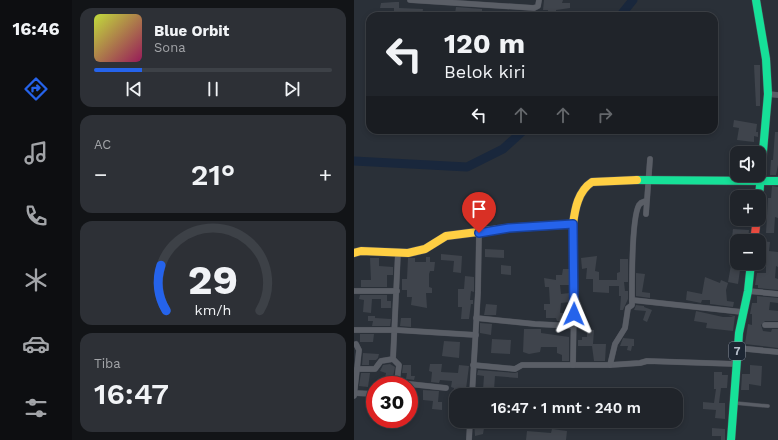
<!DOCTYPE html>
<html lang="id">
<meta charset="utf-8">
<style>
:root{--surface:#20242a;--page:#2d3036;--text:#f1f3f6;--muted:#a2a4a8;--line:#3d4147;--accent:#2563eb}
body{margin:0;font-family:"Work Sans",sans-serif;background:var(--page);color:var(--text);height:100vh;display:flex;flex-direction:column;font-size:15px;white-space:nowrap}
*{box-sizing:border-box;margin:0}
p{font-size:13px;color:var(--muted)}
.icon{flex:none;width:22px;height:22px;fill:none;stroke:currentColor;stroke-width:2;stroke-linecap:round;stroke-linejoin:round}
.map{position:relative;flex:1;overflow:hidden}
.side{display:flex;flex-direction:column;gap:8px;padding:8px;background:#121417;width:282px}
.side>*{flex:none}
.hud{position:absolute;left:12px;top:12px;width:352px;height:122px;border-radius:12px;box-shadow:0 2px 6px #0003,0 0 0 1px var(--line);background:#20242a;color:var(--text);overflow:hidden}
.controls{position:absolute;left:376px;top:146px;display:grid;gap:8px}
.controls a{display:grid;place-items:center;width:36px;height:36px;border-radius:8px;background:var(--surface);box-shadow:0 2px 6px #0003,0 0 0 1px var(--line);font-size:20px}
.speed{position:absolute;left:12px;top:376px;display:flex;gap:8px;font-size:20px;font-weight:700;text-align:center}
.speed>*{display:grid;place-content:center;width:52px;height:52px;border-radius:50%;background:var(--surface);box-shadow:0 2px 6px #0003,0 0 0 1px var(--line);line-height:1}
.speed .limit{border:6px solid #d22;background:#fff;color:#111}
.pin{position:absolute;display:grid;place-items:center;width:34px;height:34px;color:#fff;margin:-41px -17px;border-radius:50% 50% 50% 0;rotate:-45deg;box-shadow:0 0 4px #0007}
.pin .icon{rotate:45deg}
.me{position:absolute;width:44px;margin:-22px;rotate:1deg;stroke-linejoin:round;filter:drop-shadow(0 0 3px #0008)}
.turn{display:flex;align-items:center;gap:14px;height:84px;padding:0 12px;font-size:18px}
.turn .icon{width:52px;height:52px;stroke-width:2.5}
.turn b{display:block;font-size:28px;line-height:34px}
.lanes{display:flex;align-items:center;height:38px;padding:0 12px;background:#0003;justify-content:center;gap:20px;direction:ltr}
.lanes .off{opacity:.35}
.big{font-size:30px;font-weight:600;line-height:1.1}
.side .widget{flex:1;display:flex;flex-direction:column;justify-content:center;gap:6px;min-width:0;padding:0 14px;border-radius:12px;background:var(--page)}
.side .dial{align-items:center;gap:0}
.dial svg{height:104px;overflow:visible;fill:none;stroke:var(--line);stroke-width:7;stroke-linecap:round;text-anchor:middle}
.dial text{fill:var(--text);stroke:none}
.song{display:flex;align-items:center;gap:12px}
.cover{width:48px;height:48px;border-radius:6px;background:linear-gradient(135deg,hsl(70 70% 55%),hsl(330 70% 35%))}
.played{height:4px;border-radius:2px;background:linear-gradient(90deg,var(--accent) 20%,var(--line) 20%)}
.keys{display:flex;justify-content:space-around;direction:ltr}
.heat{display:flex;justify-content:space-between;align-items:center;font-size:22px;direction:ltr}
.trip{position:absolute;left:95px;top:388px;width:234px;height:40px;border-radius:12px;background:var(--surface);box-shadow:0 2px 6px #0003,0 0 0 1px var(--line);font-weight:600;line-height:40px;text-align:center}
main{display:flex;flex:1;min-height:0}
.tab-bar{display:flex;flex-direction:column;width:72px;justify-content:space-around;align-items:center;background:#0d0e11;color:var(--muted)}
.tab-bar .icon{width:28px;height:28px}
.tab-bar .on{color:var(--accent)}
.tab-bar b{font-size:18px;color:var(--text)}
.map>svg:first-child{display:block}
.lines{fill:none;stroke-linecap:round;stroke-linejoin:round}
.river{stroke:#19273c;stroke-width:9}
.building{fill:#3f444c}
.lane-casing{stroke:#484c55;stroke-width:4}
.street-casing{stroke:#484c55;stroke-width:6}
.fast-casing{stroke:#484c55;stroke-width:9}
.slow-casing{stroke:#484c55;stroke-width:9}
.jam-casing{stroke:#484c55;stroke-width:9}
.lane{stroke:#5a5e66;stroke-width:3}
.street{stroke:#5a5e66;stroke-width:5.5}
.fast{stroke:#16e098;stroke-width:8}
.slow{stroke:#ffcf43;stroke-width:8}
.jam{stroke:#f24e42;stroke-width:8}
.route-casing{stroke:#184099;stroke-width:10}
.route{stroke:#2563eb;stroke-width:7}
.labels{text-anchor:middle;dominant-baseline:central;stroke-width:4;stroke-linejoin:round;paint-order:stroke}
.shield{fill:#1d2633;stroke:#878f9c;stroke-width:1}
.shield-label{font-size:11px;font-weight:bold;fill:#b4bcc9}
</style>
<main>
<nav class="tab-bar">
<b>16:46</b>
<svg class="icon on" aria-label="directions" viewBox="0 0 24 24"><path d="M12 3l9 9-9 9-9-9zM9 14v-3h6M13 9l2 2-2 2"/></svg>
<svg class="icon" aria-label="music" viewBox="0 0 24 24"><path d="M9 18V5l10-2v13"/><circle cx="6" cy="18" r="3"/><circle cx="16" cy="16" r="3"/></svg>
<svg class="icon" aria-label="phone" viewBox="0 0 24 24"><path d="M5 4h4l2 5-3 2q2 4 5 5l2-3 5 2v4C11 20 4 13 5 4z"/></svg>
<svg class="icon" aria-label="climate" viewBox="0 0 24 24"><path d="M12 3v18M4 7l16 10M4 17L20 7"/></svg>
<svg class="icon" aria-label="car" viewBox="0 0 24 24"><path d="M5 17H2v-5l4-1 3-4h7l3 4 3 1v5h-3M9 17h6M6 11h13"/><circle cx="7" cy="17" r="2"/><circle cx="17" cy="17" r="2"/></svg>
<svg class="icon" aria-label="filters" viewBox="0 0 24 24"><path d="M4 7h16M4 17h16"/><circle cx="9" cy="7" r="2"/><circle cx="15" cy="17" r="2"/></svg>
</nav>
<section class="side">
<div class="widget">
<div class="song"><i class="cover"></i><div><b>Blue Orbit</b><p>Sona</p></div></div>
<div class="played"></div>
<div class="keys"><svg class="icon" aria-label="previous" viewBox="0 0 24 24"><path d="M18 5L8 12l10 7zM5 5v14"/></svg><svg class="icon" aria-label="pause" viewBox="0 0 24 24"><path d="M8 5v14M16 5v14"/></svg><svg class="icon" aria-label="next" viewBox="0 0 24 24"><path d="M6 5l10 7-10 7zM19 5v14"/></svg></div>
</div>
<div class="widget"><p>AC</p>
<div class="heat"><a>−</a><b class="big">21°</b><a>+</a></div>
</div>
<div class="widget dial"><svg viewBox="0 0 100 80">
<path d="M14 69A42 42 0 1 1 86 69"/>
<path d="M14 69A42 42 0 0 1 10 34" stroke="#2563eb"/>
<text x="50" y="56" font-size="32" font-weight="700">29</text>
<text x="50" y="72" font-size="11">km/h</text>
</svg></div>
<div class="widget"><p>Tiba</p><b class="big">16:47</b></div>
</section>
<div class="map">
<svg width="424" height="440" viewBox="0 0 424 440">
<rect width="100%" height="100%" fill="#2a3038"/>
<g class="lines">
<g class="river">
<path d="M266,16L279,0"/>
<path d="M0,161L113,167L149,149L170,130"/>
</g>
</g>
<g class="building">
<path d="M190,0H209L208,3H216V8L202,10V16H193L194,10H189Z"/>
<path d="M41,2H45V8L69,9L68,16H40V8H26L27,3Z"/>
<path d="M102,7L128,9V16L101,14Z"/>
<path d="M400,65H406V106H402Z"/>
<path d="M380,120L403,124L402,132H404V137L400,136V142L383,140L385,128L379,127Z"/>
<path d="M421,132H424V165L422,175H416L417,160H419Z"/>
<path d="M418,186L424,187V218L421,217L420,233H412L414,198H417Z"/>
<path d="M379,229L395,230L394,239L378,238Z"/>
<path d="M408,241L416,242L415,251L424,252V267L422,266L421,278L424,279V290L404,288V285H401L403,273H412V265L407,262Z"/>
<path d="M131,249L150,250V258L131,257Z"/>
<path d="M87,254L108,256L107,273L99,272L100,261L87,260Z"/>
<path d="M243,256L241,271L245,272V280H263V273L266,272V259H274V282H270L271,291H274V299L269,310H266L267,296H265V286H255V293L239,292V279H232L233,268L228,269L227,258Z"/>
<path d="M72,257H76V262H81L80,271H76L75,274V287L78,288V293H72L73,308L57,305L58,297H53V290H48V279H53L54,258H61V262H72Z"/>
<path d="M16,258H25V266L39,267V275H33V287H7V280H17Z"/>
<path d="M381,263H387L384,284L374,282L377,265L381,267Z"/>
<path d="M147,265L157,266V275L147,274Z"/>
<path d="M209,269H215V285H206L207,294L216,293V302L207,303L206,313H216L215,321H203L202,318H192V310H190V304H196L195,287H191L190,278L202,280V275H208Z"/>
<path d="M282,273L291,274L288,292L296,293V298L282,296Z"/>
<path d="M111,276L120,277V292L117,291L116,300H119V304H117L115,319H107L108,307H104V289H110Z"/>
<path d="M351,277L366,283L367,280L374,283L372,290L373,301L380,302L379,307L356,304V300H348L347,303L332,300L333,291L348,294Z"/>
<path d="M6,295H33V301H37V308H27V299H18L17,313L9,312L10,300L5,299Z"/>
<path d="M403,296L424,298V303L416,302L415,310L424,311V321H411L407,325L409,331L417,332L418,329H424V348L391,344L394,324L398,325V314H396L398,303H403Z"/>
<path d="M132,304L143,305L142,315H130Z"/>
<path d="M282,305L290,306V307L298,310L293,322L289,320L292,311L280,310Z"/>
<path d="M342,311L369,317H380L374,315L381,316L379,331L352,328L353,323L340,321Z"/>
<path d="M14,316H21V318L37,319L36,326H18L19,321H14Z"/>
<path d="M47,318H57V327L46,326Z"/>
<path d="M126,323L138,324L137,335L126,333Z"/>
<path d="M170,329H187V333L215,337V361H208V355L203,353V347H187L186,352L175,354L169,352Z"/>
<path d="M233,330H240L239,344H252L251,361H240L238,346H224V340H228V337H233Z"/>
<path d="M6,334H20L19,342H6Z"/>
<path d="M269,338L280,339V346H278L277,351L273,350L274,346H266Z"/>
<path d="M138,339L157,340L156,354L137,353Z"/>
<path d="M90,341L106,342L105,358L88,356Z"/>
<path d="M9,353L25,354L24,358L22,360H15V365H8Z"/>
<path d="M36,364L41,367L39,377L37,376L36,379L31,378L32,373L26,371L29,365Z"/>
<path d="M76,364H88L87,372L104,373L105,365L115,366L112,389L107,388L106,395H99L100,388L97,387L98,381L86,380L85,383L77,382L78,372L75,371Z"/>
<path d="M49,365H57V376H61L60,380L52,379L53,373H48Z"/>
<path d="M396,365L408,366L407,386L395,384V390H387L388,374H396Z"/>
<path d="M124,370L161,373L164,372V378L141,376L140,390H164L167,392V395H131L132,391L129,390L130,376L123,375Z"/>
<path d="M360,372H368V375H374L373,388H367L365,403H371V419L361,418L362,410L349,409V402L360,403L362,389H360Z"/>
<path d="M7,373H16L14,387L5,386Z"/>
<path d="M69,390L85,391L84,402H88V410L78,409L79,401L69,400Z"/>
<path d="M123,421H144L143,429L130,428L129,434L121,436L120,422Z"/>
<path d="M358,428L371,429V440H367V436H358Z"/>
<path d="M198,429L213,431L212,440H172L173,431L197,433Z"/>
</g>
<g class="lines">
<g class="lane-casing">
<path id="lane" d="M381,403L414,406"/>
</g>
<g class="street-casing">
<g id="street">
<path d="M56,0L180,8L184,6L185,0"/>
<path d="M414,94L424,95"/>
<path d="M292,214L296,159"/>
<path d="M44,252L39,359L45,365L43,381L46,383L92,388"/>
<path d="M0,291H43"/>
<path d="M394,291L424,294"/>
<path d="M278,300L388,312"/>
<path d="M122,318L181,324L219,326"/>
<path d="M411,325H424"/>
<path d="M0,330H42L122,335"/>
<path d="M2,344L5,350L3,369H21L27,361L39,359"/>
<path d="M383,348L424,352"/>
<path d="M119,365L161,369L168,365H256L286,363L293,361L382,364"/>
<path d="M219,365L220,301L219,224"/>
<path d="M256,365L261,344L271,328L274,308L278,305C278,286 277,219 285,205C287,202 289,202 292,201"/>
<path d="M0,393L21,394"/>
<path d="M118,395L124,292L125,233"/>
<path d="M0,396L3,369"/>
<path d="M115,440L116,421"/>
</g>
</g>
<g class="fast-casing">
<g id="fast">
<path d="M402,0L412,59L414,94L405,197"/>
<path d="M283,180L424,181"/>
<path d="M377,440L385,333L394,291L397,263"/>
</g>
</g>
<g class="slow-casing">
<path id="slow" d="M0,253L7,251L54,253L71,249L92,236L155,228L219,224C221,209 224,191 238,182L283,180"/>
</g>
<g class="jam-casing">
<path id="jam" d="M400,241L403,219"/>
</g>
<use href="#lane" class="lane"/>
<use href="#street" class="street"/>
<use href="#fast" class="fast"/>
<use href="#slow" class="slow"/>
<use href="#jam" class="jam"/>
</g>
<g class="lines">
<g class="route-casing">
<path id="route" d="M125,233L155,228L219,224L220,314"/>
</g>
<use href="#route" class="route"/>
</g>
<g class="labels">
<rect class="shield" x="375" y="342" width="16" height="18" rx="3"/>
<g class="shield-label">
<text x="383" y="351">7</text>
</g>
</g>
</svg>
<div class="controls">
<a><svg class="icon" aria-label="sound" viewBox="0 0 24 24"><path d="M4 9h4l5-4v14l-5-4H4zM17 9q2 3 0 6"/></svg></a>
<a>+</a>
<a>−</a>
</div>
<div class="speed"><div class="limit">30</div></div>
<div class="pin" style="left:125px;top:233px;background:#d93025"><svg class="icon" aria-label="arrive" viewBox="0 0 24 24"><path d="M6 21V4h12l-3 4 3 4H6"/></svg></div>
<svg class="me" style="left:220px;top:314px" viewBox="-20 -20 40 40"><path d="M0-17L14 15 0 8-14 15z" fill="#2563eb" stroke="#fff" stroke-width="4"/></svg>
<div class="trip">16:47 · 1 mnt · 240 m</div>
<div class="hud">
<div class="turn"><svg class="icon" aria-label="left" viewBox="0 0 24 24"><path d="M17 20v-9H6M10 6l-5 5 5 5"/></svg><div><b>120 m</b>Belok kiri</div></div>
<div class="lanes"><svg class="icon" aria-label="left" viewBox="0 0 24 24"><path d="M17 20v-9H6M10 6l-5 5 5 5"/></svg><svg class="icon off" aria-label="ahead" viewBox="0 0 24 24"><path d="M12 20V5M6 11l6-6 6 6"/></svg><svg class="icon off" aria-label="ahead" viewBox="0 0 24 24"><path d="M12 20V5M6 11l6-6 6 6"/></svg><svg class="icon off" aria-label="right" viewBox="0 0 24 24"><path d="M7 20v-9h11M14 6l5 5-5 5"/></svg></div>
</div>
</div>
</main>
